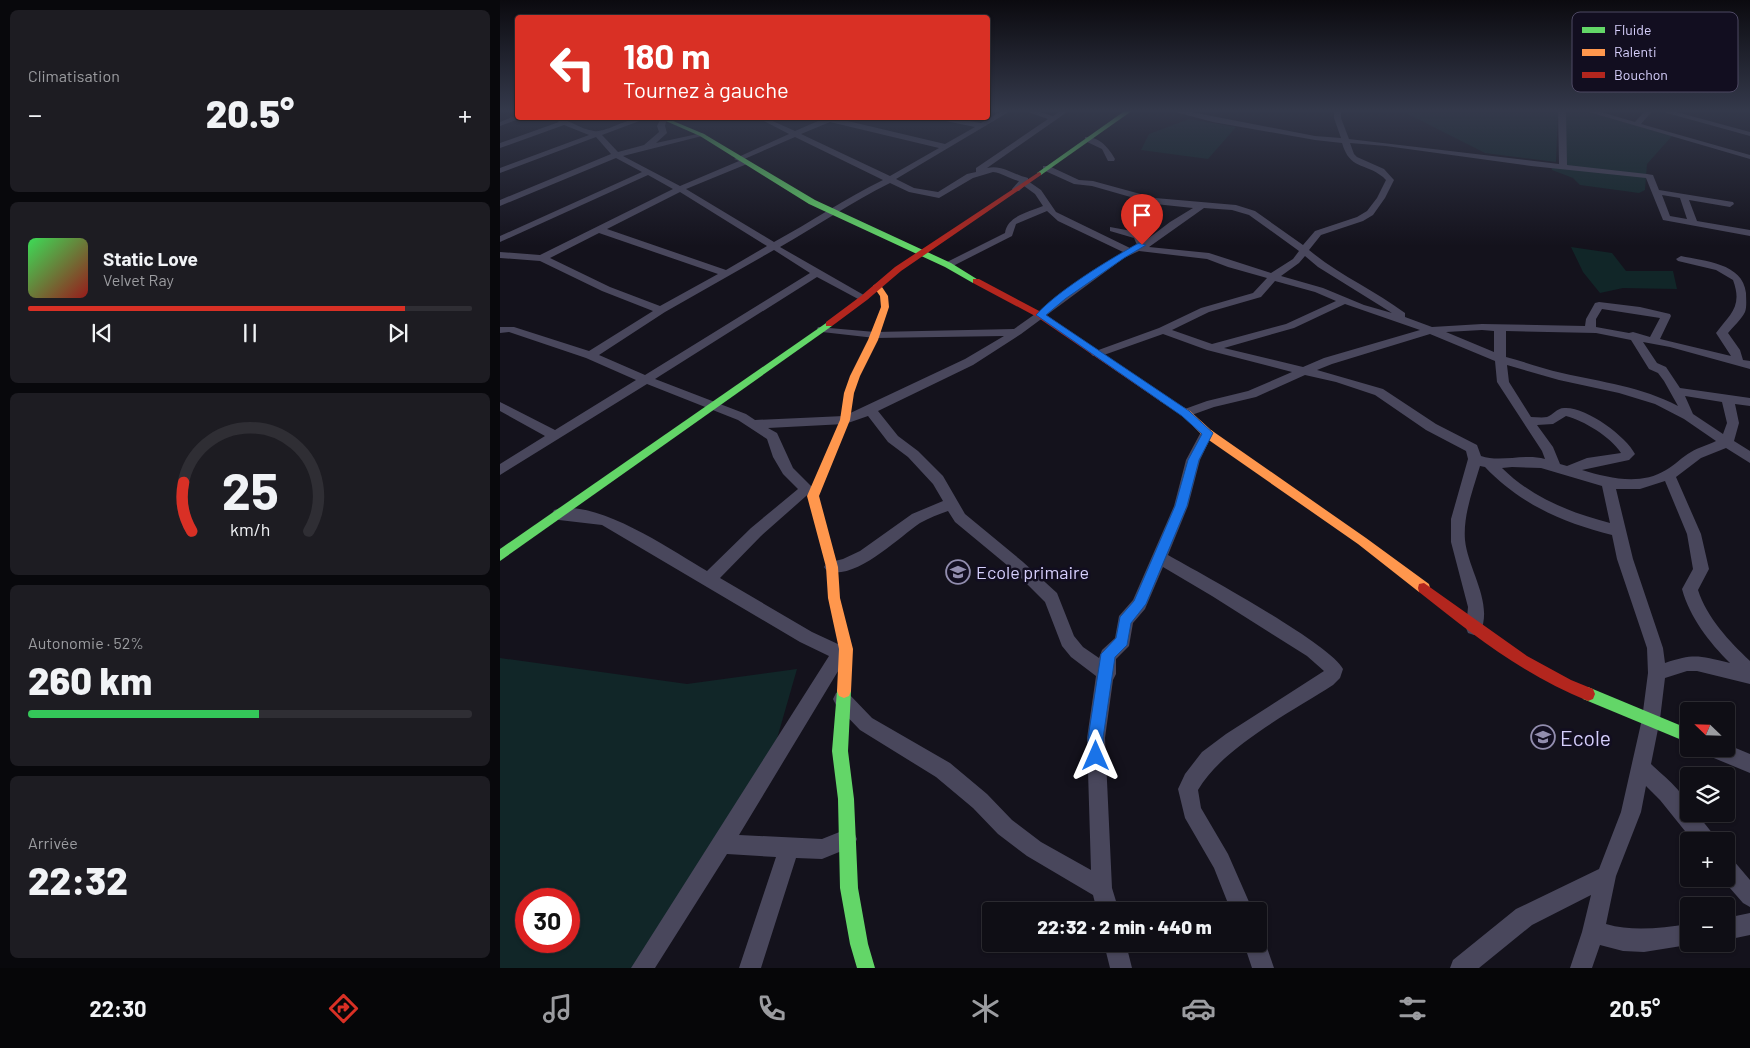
<!DOCTYPE html>
<html lang="fr">
<meta charset="utf-8">
<style>
:root{--surface:#0f0e15;--page:#1d1c22;--text:#f1f3f6;--muted:#9b9ca0;--line:#2f2e34;--accent:#d93025}
body{margin:0;font-family:Barlow,sans-serif;background:var(--page);color:var(--text);height:100vh;display:flex;flex-direction:column;font-size:19px;white-space:nowrap}
*{box-sizing:border-box;margin:0}
p{font-size:16px;color:var(--muted)}
.icon{flex:none;width:28px;height:28px;fill:none;stroke:currentColor;stroke-width:2;stroke-linecap:round;stroke-linejoin:round}
.map{position:relative;flex:1;overflow:hidden}
.side{display:flex;flex-direction:column;gap:10px;padding:10px;background:#08080c;width:500px}
.side>*{flex:none}
.banner{position:absolute;left:15px;top:15px;width:475px;height:105px;border-radius:5px;box-shadow:0 1px 4px #0004,0 0 0 1px var(--line);background:#d93025;color:#fff;overflow:hidden}
.needle{width:32px;rotate:293deg}
.fabs{position:absolute;left:1180px;top:702px;display:grid;gap:10px}
.fabs a{display:grid;place-items:center;width:55px;height:55px;border-radius:5px;background:var(--surface);box-shadow:0 1px 4px #0004,0 0 0 1px var(--line);font-size:25px}
.speed{position:absolute;left:15px;top:888px;display:flex;gap:10px;font-size:25px;font-weight:700;text-align:center}
.speed>*{display:grid;place-content:center;width:65px;height:65px;border-radius:50%;background:var(--surface);box-shadow:0 1px 4px #0004,0 0 0 1px var(--line);line-height:1}
.speed .limit{border:8px solid #d22;background:#fff;color:#111}
.pin{position:absolute;display:grid;place-items:center;width:42px;height:42px;color:#fff;margin:-51px -21px;border-radius:50% 50% 50% 0;rotate:-45deg;box-shadow:0 0 5px #0007}
.pin .icon{rotate:45deg}
.me{position:absolute;width:55px;margin:-28px;rotate:0deg;stroke-linejoin:round;filter:drop-shadow(0 0 4px #0008)}
.turn{display:flex;align-items:center;gap:18px;height:105px;padding:0 25px;font-size:22px}
.turn .icon{width:65px;height:65px;stroke-width:2.5}
.turn b{display:block;font-size:35px;line-height:42px}
.big{font-size:38px;font-weight:800;line-height:1.1}
.side .tile{flex:1;display:flex;flex-direction:column;justify-content:center;gap:8px;min-width:0;padding:0 18px;border-radius:8px;background:var(--page)}
.side .dial{align-items:center;gap:0}
.dial svg{height:130px;overflow:visible;fill:none;stroke:var(--line);stroke-width:7;stroke-linecap:round;text-anchor:middle}
.dial text{fill:var(--text);stroke:none}
.song{display:flex;align-items:center;gap:15px}
.cover{width:60px;height:60px;border-radius:8px;background:linear-gradient(135deg,hsl(130 70% 55%),hsl(0 70% 35%))}
.played{height:5px;border-radius:2px;background:linear-gradient(90deg,var(--accent) 85%,var(--line) 85%)}
.keys{display:flex;justify-content:space-around;direction:ltr}
.heat{display:flex;justify-content:space-between;align-items:center;font-size:28px;direction:ltr}
.charge{height:8px;border-radius:4px;background:linear-gradient(90deg,#34c759 52%,var(--line) 0)}
.trip{position:absolute;left:482px;top:902px;width:285px;height:50px;border-radius:5px;background:var(--surface);box-shadow:0 1px 4px #0004,0 0 0 1px var(--line);font-weight:800;line-height:50px;text-align:center}
.menu{display:flex;height:80px;justify-content:space-around;align-items:center;background:#060608;color:var(--muted)}
.menu .icon{width:35px;height:35px}
.menu .selected{color:var(--accent)}
.menu b{font-size:22px;color:var(--text)}
main{display:flex;flex:1;min-height:0}
.map>svg:first-child{display:block}
.green{fill:#112628;fill-rule:evenodd}
.lines{fill:none;stroke-linecap:round;stroke-linejoin:round}
.street{fill:#49475c;fill-rule:evenodd}
.fast{fill:#63d668;fill-rule:evenodd}
.slow{fill:#ff974d;fill-rule:evenodd}
.jam{fill:#b3261e;fill-rule:evenodd}
.route{fill:#1a73e8;stroke:#114b97}
.labels{text-anchor:middle;dominant-baseline:central;stroke-width:5;stroke-linejoin:round;paint-order:stroke}
.poi-label{font-size:18px;fill:#d6cffc;stroke:#120e20;text-anchor:start}
.near-poi-label{font-size:21px;fill:#d6cffc;stroke:#120e20;text-anchor:start}
.key{fill:#120e20;stroke:#4d4862;stroke-width:1}
.key-label{font-size:14px;fill:#d6cffc}
</style>
<main>
<section class="side">
<div class="tile"><p>Climatisation</p>
<div class="heat"><a>−</a><b class="big">20.5°</b><a>+</a></div>
</div>
<div class="tile">
<div class="song"><i class="cover"></i><div><b>Static Love</b><p>Velvet Ray</p></div></div>
<div class="played"></div>
<div class="keys"><svg class="icon" aria-label="previous" viewBox="0 0 24 24"><path d="M18 5L8 12l10 7zM5 5v14"/></svg><svg class="icon" aria-label="pause" viewBox="0 0 24 24"><path d="M8 5v14M16 5v14"/></svg><svg class="icon" aria-label="next" viewBox="0 0 24 24"><path d="M6 5l10 7-10 7zM19 5v14"/></svg></div>
</div>
<div class="tile dial"><svg viewBox="0 0 100 80">
<path d="M14 69A42 42 0 1 1 86 69"/>
<path d="M14 69A42 42 0 0 1 9 39" stroke="#d93025"/>
<text x="50" y="56" font-size="32" font-weight="700">25</text>
<text x="50" y="72" font-size="11">km/h</text>
</svg></div>
<div class="tile"><p>Autonomie · 52%</p><b class="big">260 km</b><div class="charge"></div></div>
<div class="tile"><p>Arrivée</p><b class="big">22:32</b></div>
</section>
<div class="map">
<svg width="1250" height="968" viewBox="0 0 1250 968">
<rect width="100%" height="100%" fill="#14121c"/>
<g class="green">
<path d="M900,110H1058L1056,162L985,153Z"/>
<path d="M1074,110H1082L1172,136L1147,164L1145,190L1139,193L1080,185L1073,178L1052,170L1051,165L1066,166L1065,115Z"/>
<path d="M689,119L736,127L708,159L641,150L649,134Z"/>
<path d="M1071,247L1112,253L1126,271H1173L1177,289L1123,288L1100,293L1083,272Z"/>
<path d="M0,658L187,684L297,669L266,777L146,968H0ZM26,899H69V941H26Z"/>
</g>
<g class="lines">
<g class="street">
<path d="M503,110H512L396,179L414,188L438,192L467,174L476,172V168L548,119L522,110H534L553,116L562,110H570L487,168C502,164 514,175 528,178V181L541,190L556,212L630,248L637,245L634,238L610,231V227L637,232L645,241L670,222L693,208L655,204L592,186L574,184L543,170V166H549L579,180L593,181L655,198L736,205L755,211L803,245L815,231L857,217L867,211L877,198L886,180L883,177C864,162 850,170 842,143L815,140L713,122L668,110H681L815,136L841,138L834,118V110H841V118L849,139L1059,164L1058,110H1066L1067,165L1147,174L1153,175L1159,190L1233,202L1234,204L1230,207L1189,200L1197,221L1250,230V236L1163,220L1146,178L1031,166L886,146L850,143L854,154L857,157L884,169L894,180L885,198L873,215L863,221L821,235L809,250C839,275 874,290 905,313V317L932,327L982,324L1085,326L1086,319L1095,303L1099,302L1140,307L1170,314L1171,316L1160,339L1231,356L1216,333C1230,314 1243,307 1233,280L1216,270L1178,261L1176,259L1181,256C1204,261 1243,263 1246,293C1246,298 1247,307 1245,312C1241,320 1233,327 1228,333L1240,350L1243,360L1250,361V369L1170,347L1143,342L1157,363L1166,367L1180,388L1250,398V406L1235,404L1239,423L1234,441L1250,451V463L1226,448L1201,458L1176,477L1201,534L1209,569L1198,590C1207,618 1229,641 1250,661V684L1197,671H1187L1165,678L1160,719L1151,764C1164,777 1189,794 1189,814H1197L1213,834L1216,841H1193L1160,800L1146,786L1141,812L1116,876L1106,924C1134,932 1160,928 1189,924V944H1194L1144,952L1123,951L1100,945L1092,968H1070L1082,932L1091,895L1032,925L979,968H950L953,960L1016,909L1099,869L1121,812L1142,719L1148,673L1147,648L1117,559L1112,535C1064,523 1020,504 985,467L980,466C973,490 963,515 965,540C968,570 994,603 980,633L974,635L968,633L966,628L968,607L951,542V519L968,459L966,451L926,430L875,395L836,382L805,375L756,397L714,407L686,417L682,416L680,413L682,410L707,401L748,391L792,372L707,350L663,334L601,356H593L591,354L593,352L659,328L701,308L753,293L767,278L728,267L707,259L639,251L624,258L521,334L473,365L378,411L398,436L418,451L443,476L465,514L523,562L557,593L574,636L583,647L599,658L602,650L615,638L619,616L633,600L674,506L686,460L702,430H712L713,433L700,460L688,506L668,555C698,572 831,644 843,669L840,678L833,685C791,712 723,747 698,790L701,808L728,854L753,911H731L714,868L685,818L678,789L685,774L702,752L726,734L824,671L807,656L712,596L663,567L645,609L633,623L629,646L616,659V674L613,680L605,738L612,888L619,911H597L593,895L527,856L498,834L473,808L436,777L360,730L336,705L333,699L336,693L342,691L348,693L372,718L450,763L487,794L512,820L541,842L591,870L587,738L596,676L571,657L562,646L545,602L513,570L455,522L448,511C439,514 429,518 420,523C398,538 355,581 327,571L324,567L327,563L343,559L360,551L412,514L443,501L433,484L408,457L388,442L368,416L345,424L268,428L277,433L293,468L314,489L261,536L220,578L312,632L340,645L344,643L350,646L352,651L350,656L346,658L239,835L322,839L347,829L354,832L357,839L354,846L322,859L296,858L261,968H239L276,857L227,854L155,968H131L329,656L300,642L102,525L59,520L54,518L52,514L54,510C95,497 171,550 207,571L251,528L298,489L283,474L273,457L267,439L238,420L147,384L0,475V464L45,436L0,411V402L55,430L136,380L86,358L9,332L0,333V327H14L89,351L153,311L102,291L40,261L0,258V252L40,255L173,189L148,175L0,242V236L142,172L116,158L0,206V200L111,154L96,137L0,173V168L89,135L64,125L0,148V143L59,122L54,118C68,118 79,129 94,131C105,133 127,118 142,118V120L102,135L118,152L144,145L159,132L157,126L161,118H167L165,126L167,133L156,143L202,133L206,135L123,156L180,186L239,161L234,159L289,134L258,118H266L295,131L325,118H335L445,144L475,127L441,120V118H452L481,123ZM330,122L439,148L390,176L301,134ZM295,137L383,180C346,198 311,222 274,242L186,189L247,164V160H242ZM493,172C503,173 509,179 519,181L512,189L513,191H519L524,186L535,194L543,206C529,212 507,216 505,233L445,263V267H451L512,236L516,224L547,211L558,221L623,252L514,329L375,332L318,327L317,329L322,332L375,338L504,336L465,359L344,416L255,420L246,414L155,379L317,277L360,300L364,301L369,298L280,247C317,226 352,202 390,183L409,192L439,198L473,178ZM180,192L267,246L226,270L107,229ZM1162,195L1180,198L1187,219L1170,216ZM704,208L732,210L749,215L799,251L793,259L771,273L709,253L649,247ZM99,233L218,274L160,306L110,287L50,258ZM274,250L310,273L145,375L99,355L165,312ZM805,256L818,267L892,313L864,305L823,288L781,276L799,263ZM775,281L815,292L836,301L786,324L712,344L672,330L709,312L761,297ZM845,304L920,330L824,358L803,367L724,348L794,328ZM1102,309L1160,318L1150,337L1133,332L1129,333L1096,327V319ZM982,330L994,331V352L946,332ZM1006,331L1096,333L1131,340L1149,369L1158,373L1164,381L1178,406C1142,387 1102,382 1062,373C1043,369 1025,362 1006,357ZM930,334L995,361L997,382L1042,451L1045,459C1024,453 1001,463 981,456L977,445L936,424L883,389L817,370L832,364ZM1007,365L1059,380L1119,393L1155,404L1184,419L1216,441C1208,445 1199,447 1191,452C1182,457 1175,465 1166,470C1140,486 1109,478 1082,470L1129,460L1135,454C1126,436 1085,406 1064,408C1057,408 1053,415 1047,417C1042,418 1036,417 1031,417L1009,382ZM1185,396L1222,402L1227,423L1223,434L1193,414ZM1066,416C1084,421 1110,436 1121,453L1087,458L1067,466L1060,464L1053,447L1037,425L1053,424ZM1012,467L1041,468L1102,486L1110,523C1071,513 1031,497 1002,468ZM1165,481L1187,534L1193,569L1182,589C1190,618 1209,642 1230,663C1199,656 1195,653 1165,663L1163,648L1133,559L1116,489H1140Z"/>
<path d="M1082,110H1094L1135,122L1146,110H1153L1141,124L1250,155V159Z"/>
<path d="M1156,110H1169L1250,132V136Z"/>
<path d="M1245,110H1250V113Z"/>
<path d="M15,116L22,118L0,126V122Z"/>
<path d="M585,137C599,136 609,148 615,159L614,161H608L602,149L585,141Z"/>
<path d="M1226,744L1250,754V773L1209,756L1207,749H1226Z"/>
<path d="M1226,857L1233,860L1250,880V907L1243,903L1222,879H1226Z"/>
<path d="M1250,913V935L1226,940V918Z"/>
<path d="M759,935L763,936L774,968H752L744,944H759Z"/>
<path d="M604,944H626L632,968H610Z"/>
</g>
<g class="fast">
<path d="M626,110H633L541,175H537V173Z"/>
<path d="M159,118H166L204,134L315,200L451,263L480,281L479,283H473L445,267L309,204L200,136Z"/>
<path d="M329,321L332,322V326L0,561V549Z"/>
<path d="M344,684L349,686L351,691L348,751L354,799L358,888L368,944L375,968H357L350,944L340,888L338,799L332,751L337,691L339,686Z"/>
<path d="M1088,687L1189,729V743L1083,699L1081,694L1083,689Z"/>
</g>
<g class="slow">
<path d="M377,283L380,284L388,296L389,307L378,340L360,376L354,393L350,420L319,496L338,567L340,598L353,649L351,691L349,696L344,698L339,696L337,691L339,649L328,598L326,567L307,496L340,420L344,393L350,376L368,340L381,307L380,296L373,286Z"/>
<path d="M664,396L690,411L711,430L866,538L929,584L930,588L929,592L924,593L919,592L858,544L703,436L682,415L660,401L659,399Z"/>
</g>
<g class="jam">
<path d="M539,172L541,173V175L401,271L367,300L332,326H326V322L361,296L395,267Z"/>
<path d="M473,279H479L543,313L669,399L668,401H660L537,317L473,283Z"/>
<path d="M924,583L1027,656L1071,680L1093,689L1095,694L1093,699L1088,701C1025,676 972,634 919,592L918,588L919,584Z"/>
</g>
</g>
<linearGradient id="sky" x2="0" y2="1"><stop stop-color="#0b0a0f"/><stop offset="0.45" stop-color="#34394b"/><stop offset="1" stop-color="#34394b" stop-opacity="0"/></linearGradient>
<rect width="1250" height="246" fill="url(#sky)"/>
<path class="route" d="M639,243L646,245L624,258L565,299L546,315L689,411L713,433L699,460L687,506L646,604L631,623L627,645L615,657L603,738L604,756L602,762L596,764L591,762L589,756L588,738L601,654L616,638L620,617L634,601L675,506L688,460L702,434L682,416L536,315C557,291 610,259 639,243Z"/>
<defs>
<g id="school-ring" transform="scale(1.25)"><circle r="9.5" fill="#120e20" stroke="#928dae" stroke-width="1.5"/><path d="M0-5L7-2L0 1L-7-2ZM-4 1L0 2.5L4 1V4Q0 6-4 4Z" fill="#928dae"/></g>
</defs>
<g fill-rule="evenodd">
<use href="#school-ring" x="458" y="572"/>
<use href="#school-ring" x="1043" y="737"/>
</g>
<g class="labels">
<g class="poi-label">
<text x="476" y="572">Ecole primaire</text>
</g>
<g class="near-poi-label">
<text x="1060" y="737">Ecole</text>
</g>
</g>
<rect x="1072" y="12" width="166" height="80" rx="8" class="key"/>
<rect x="1082" y="27" width="23" height="6" fill="#63d668"/>
<rect x="1082" y="49" width="23" height="7" fill="#ff974d"/>
<rect x="1082" y="72" width="23" height="6" fill="#b3261e"/>
<g class="key-label">
<text x="1114" y="35">Fluide</text>
<text x="1114" y="57">Ralenti</text>
<text x="1114" y="80">Bouchon</text>
</g>
</svg>
<div class="fabs">
<a><svg class="needle" viewBox="-14 -14 28 28"><path d="M0-13l5 13h-10z" fill="#e53935"/><path d="M0 13l5-13h-10z" fill="#9b9ca0"/></svg></a>
<a><svg class="icon" aria-label="layers" viewBox="0 0 24 24"><path d="M12 4l9 5-9 5-9-5zM3 14l9 5 9-5"/></svg></a>
<a>+</a>
<a>−</a>
</div>
<div class="speed"><div class="limit">30</div></div>
<div class="pin" style="left:642px;top:245px;background:#d93025"><svg class="icon" aria-label="arrive" viewBox="0 0 24 24"><path d="M6 21V4h12l-3 4 3 4H6"/></svg></div>
<svg class="me" style="left:596px;top:756px" viewBox="-20 -20 40 40"><path d="M0-17L14 15 0 8-14 15z" fill="#1a73e8" stroke="#fff" stroke-width="4"/></svg>
<div class="trip">22:32 · 2 min · 440 m</div>
<div class="banner">
<div class="turn"><svg class="icon" aria-label="left" viewBox="0 0 24 24"><path d="M17 20v-9H6M10 6l-5 5 5 5"/></svg><div><b>180 m</b>Tournez à gauche</div></div>
</div>
</div>
</main>
<nav class="menu">
<b>22:30</b>
<svg class="icon selected" aria-label="directions" viewBox="0 0 24 24"><path d="M12 3l9 9-9 9-9-9zM9 14v-3h6M13 9l2 2-2 2"/></svg>
<svg class="icon" aria-label="music" viewBox="0 0 24 24"><path d="M9 18V5l10-2v13"/><circle cx="6" cy="18" r="3"/><circle cx="16" cy="16" r="3"/></svg>
<svg class="icon" aria-label="phone" viewBox="0 0 24 24"><path d="M5 4h4l2 5-3 2q2 4 5 5l2-3 5 2v4C11 20 4 13 5 4z"/></svg>
<svg class="icon" aria-label="climate" viewBox="0 0 24 24"><path d="M12 3v18M4 7l16 10M4 17L20 7"/></svg>
<svg class="icon" aria-label="car" viewBox="0 0 24 24"><path d="M5 17H2v-5l4-1 3-4h7l3 4 3 1v5h-3M9 17h6M6 11h13"/><circle cx="7" cy="17" r="2"/><circle cx="17" cy="17" r="2"/></svg>
<svg class="icon" aria-label="filters" viewBox="0 0 24 24"><path d="M4 7h16M4 17h16"/><circle cx="9" cy="7" r="2"/><circle cx="15" cy="17" r="2"/></svg>
<b>20.5°</b>
</nav>
